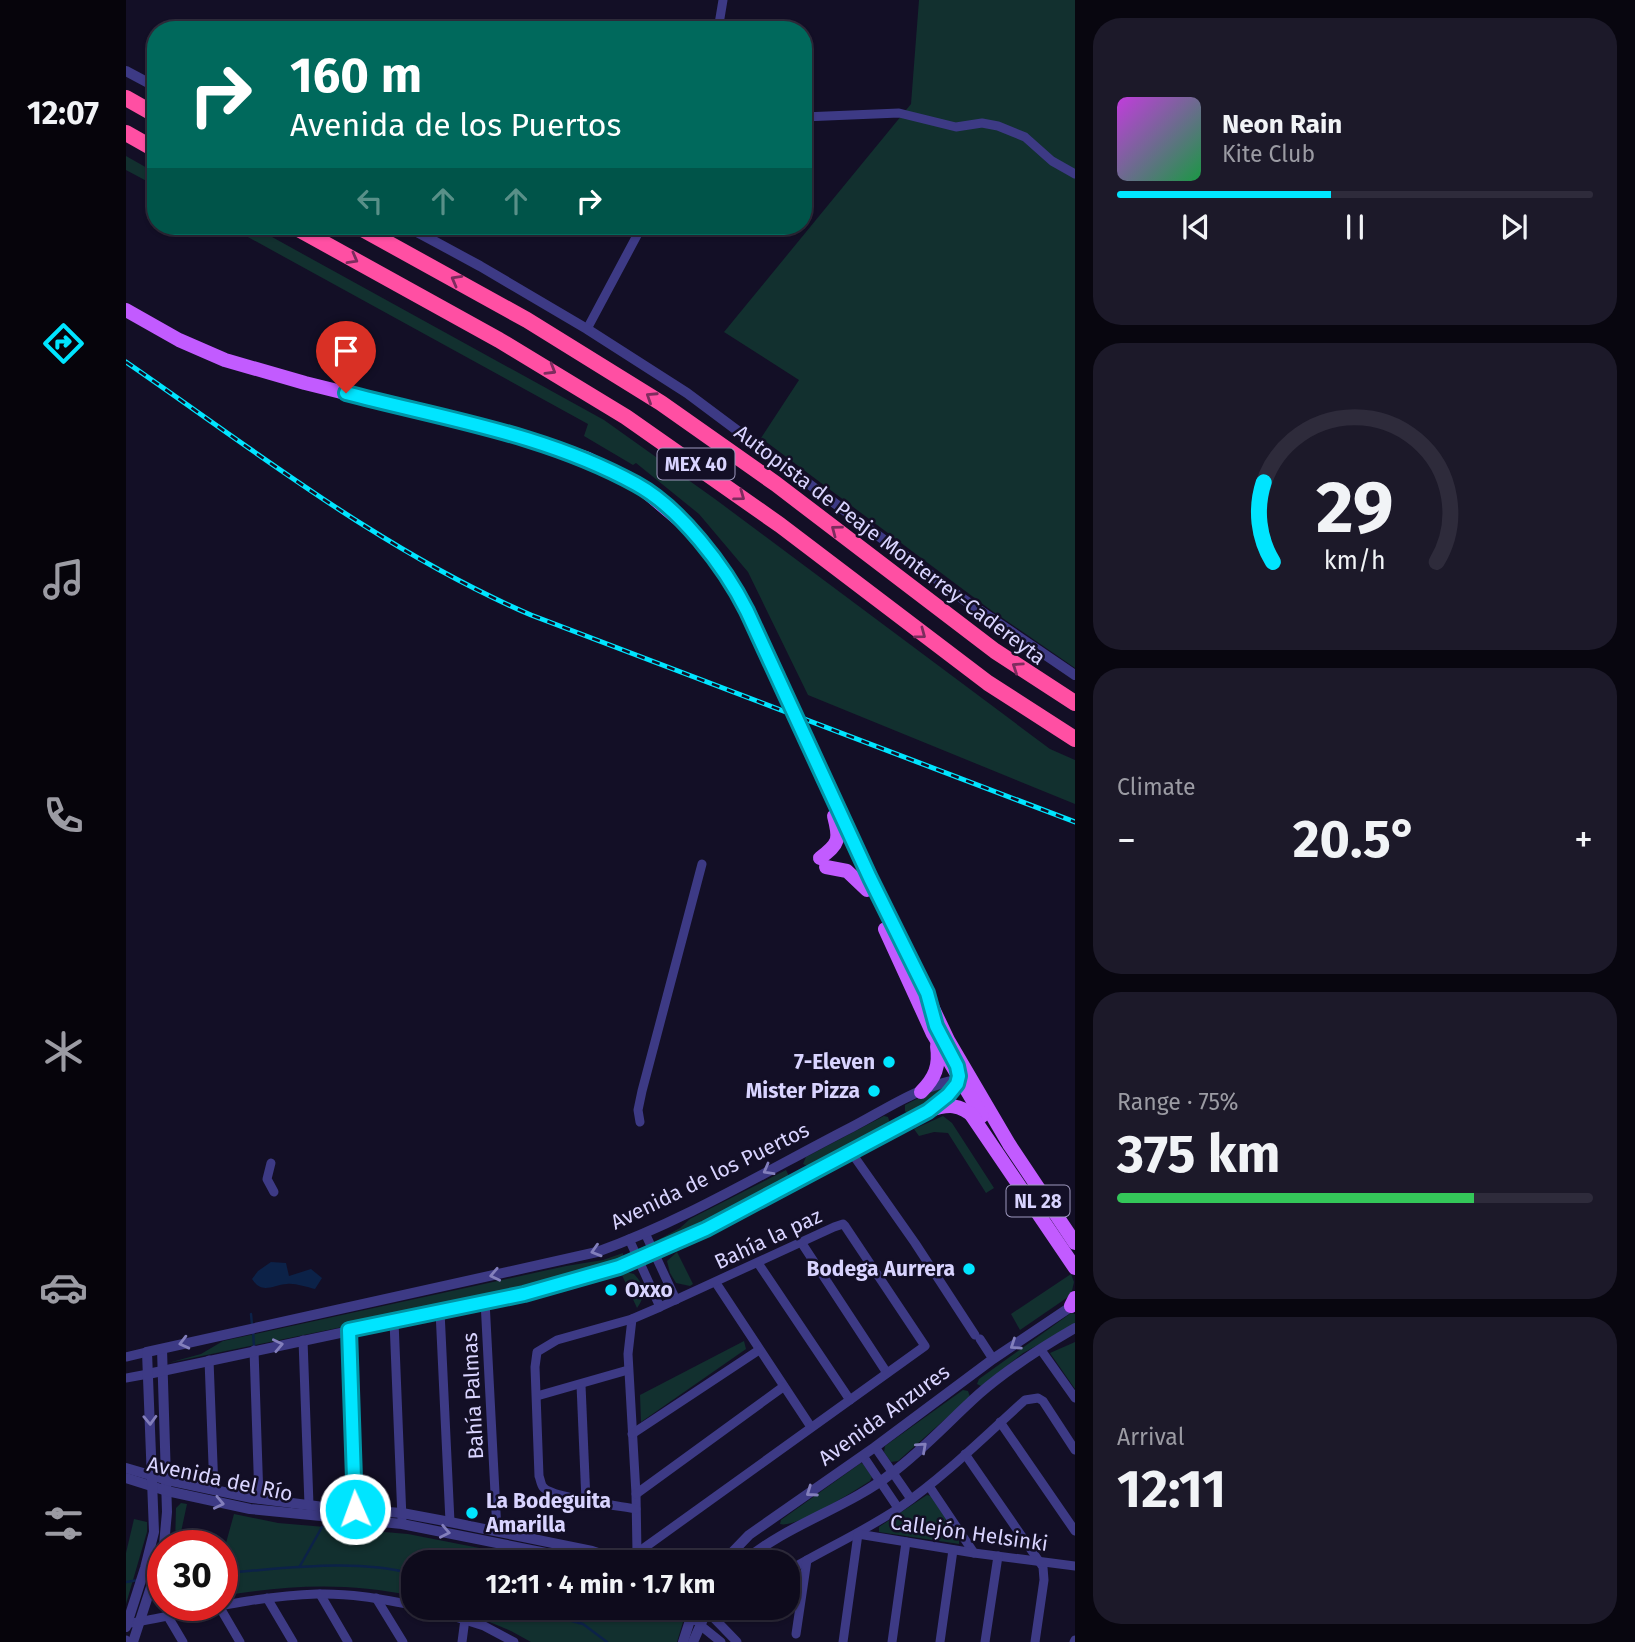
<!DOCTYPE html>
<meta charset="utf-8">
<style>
:root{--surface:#0e0b1c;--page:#1c1929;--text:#f1f3f6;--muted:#9b9ba3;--line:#2e2b3b;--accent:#00e5ff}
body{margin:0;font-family:"Fira Sans",sans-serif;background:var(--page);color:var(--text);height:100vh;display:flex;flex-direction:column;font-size:26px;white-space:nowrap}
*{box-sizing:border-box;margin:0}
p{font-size:23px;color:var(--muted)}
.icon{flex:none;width:38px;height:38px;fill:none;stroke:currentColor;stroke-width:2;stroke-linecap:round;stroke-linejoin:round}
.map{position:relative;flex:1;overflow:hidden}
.details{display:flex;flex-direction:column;gap:18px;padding:18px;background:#08060f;width:560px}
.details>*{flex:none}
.hud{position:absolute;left:21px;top:21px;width:665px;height:214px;border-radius:28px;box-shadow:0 2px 5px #0004,0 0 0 2px var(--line);background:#00695c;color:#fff;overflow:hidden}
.speed{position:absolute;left:21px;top:1530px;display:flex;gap:14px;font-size:35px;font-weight:700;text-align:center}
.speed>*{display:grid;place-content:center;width:91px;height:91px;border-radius:50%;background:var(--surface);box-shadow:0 2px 5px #0004,0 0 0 2px var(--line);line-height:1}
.speed .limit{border:10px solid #d22;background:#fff;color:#111}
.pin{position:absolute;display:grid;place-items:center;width:60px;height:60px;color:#fff;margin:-72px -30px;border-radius:50% 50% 50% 0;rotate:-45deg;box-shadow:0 0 7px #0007}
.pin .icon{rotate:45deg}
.me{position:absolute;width:77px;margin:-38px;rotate:358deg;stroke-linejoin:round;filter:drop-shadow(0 0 5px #0008)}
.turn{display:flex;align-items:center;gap:24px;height:147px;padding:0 28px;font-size:32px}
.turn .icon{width:91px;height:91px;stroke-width:2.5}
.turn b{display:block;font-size:49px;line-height:60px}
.lanes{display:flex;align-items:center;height:66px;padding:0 28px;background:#0003;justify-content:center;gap:35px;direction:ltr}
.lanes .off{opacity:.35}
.big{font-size:52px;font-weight:700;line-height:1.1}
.details .tile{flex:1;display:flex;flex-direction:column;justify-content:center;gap:10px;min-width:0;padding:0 24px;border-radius:28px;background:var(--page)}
.details .dial{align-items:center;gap:0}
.dial svg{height:182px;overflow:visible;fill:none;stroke:var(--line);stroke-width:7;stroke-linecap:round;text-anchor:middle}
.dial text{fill:var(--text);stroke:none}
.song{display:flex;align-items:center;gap:21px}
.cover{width:84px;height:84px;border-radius:10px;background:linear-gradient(135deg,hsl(290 70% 55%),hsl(140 70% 35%))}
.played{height:7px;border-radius:4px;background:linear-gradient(90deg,var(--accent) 45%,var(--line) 45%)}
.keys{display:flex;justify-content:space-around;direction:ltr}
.heat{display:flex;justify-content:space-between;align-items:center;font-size:38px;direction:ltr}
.charge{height:10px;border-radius:5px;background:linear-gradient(90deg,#34c759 75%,var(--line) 0)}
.trip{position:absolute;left:275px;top:1550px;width:399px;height:70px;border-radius:28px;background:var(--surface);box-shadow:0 2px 5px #0004,0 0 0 2px var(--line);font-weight:700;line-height:70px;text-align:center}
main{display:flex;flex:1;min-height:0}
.tabs{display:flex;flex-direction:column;width:126px;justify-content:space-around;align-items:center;background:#06040b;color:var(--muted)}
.tabs .icon{width:49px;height:49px}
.tabs .current{color:var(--accent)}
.tabs b{font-size:32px;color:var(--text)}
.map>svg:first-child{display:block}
.green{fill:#12302f}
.water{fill:#0c2248}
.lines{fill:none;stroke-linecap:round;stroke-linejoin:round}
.stream{stroke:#0c2248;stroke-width:2.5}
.minor{stroke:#3d3a85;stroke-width:9}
.tertiary{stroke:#3d3a85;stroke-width:10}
.primary{stroke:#c25bff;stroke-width:14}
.motorway{stroke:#ff4fa3;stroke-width:16}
.rail-casing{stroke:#00e5ff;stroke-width:5}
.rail{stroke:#130f26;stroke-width:2.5;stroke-dasharray:8;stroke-linecap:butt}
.oneway{stroke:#7d2c5e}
.oneway2{stroke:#837fbc}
.route-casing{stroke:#0095a6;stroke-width:18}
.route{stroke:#00e5ff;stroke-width:12}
.poi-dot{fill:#00e5ff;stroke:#130f26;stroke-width:2.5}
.labels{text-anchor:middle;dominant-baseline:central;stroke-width:5;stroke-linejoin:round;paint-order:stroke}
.shield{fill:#130f26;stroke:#9e99be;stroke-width:2}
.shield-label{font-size:19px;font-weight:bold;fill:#d9d4ff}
.street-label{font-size:21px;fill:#d9d4ff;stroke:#130f26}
.poi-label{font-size:21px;font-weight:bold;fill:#d9d4ff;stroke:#130f26;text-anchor:end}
</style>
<main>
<nav class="tabs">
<b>12:07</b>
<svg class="icon current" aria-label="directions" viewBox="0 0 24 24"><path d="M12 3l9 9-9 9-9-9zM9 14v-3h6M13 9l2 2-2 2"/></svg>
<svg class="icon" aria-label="music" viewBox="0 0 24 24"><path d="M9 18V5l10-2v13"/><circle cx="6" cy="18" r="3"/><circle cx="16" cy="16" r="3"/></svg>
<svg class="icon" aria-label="phone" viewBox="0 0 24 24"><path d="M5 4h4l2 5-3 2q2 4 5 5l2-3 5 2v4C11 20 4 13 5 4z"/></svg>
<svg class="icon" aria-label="climate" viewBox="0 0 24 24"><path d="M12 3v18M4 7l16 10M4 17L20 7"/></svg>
<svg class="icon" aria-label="car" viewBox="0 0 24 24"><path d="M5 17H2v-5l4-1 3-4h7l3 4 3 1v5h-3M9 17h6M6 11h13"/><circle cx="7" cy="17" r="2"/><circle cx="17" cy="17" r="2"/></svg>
<svg class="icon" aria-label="filters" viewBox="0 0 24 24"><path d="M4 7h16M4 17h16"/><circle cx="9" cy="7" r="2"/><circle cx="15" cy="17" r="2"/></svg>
</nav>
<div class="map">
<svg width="949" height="1642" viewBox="0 0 949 1642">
<rect width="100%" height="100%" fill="#130f26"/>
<g class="green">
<path d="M793,0H949V668L862,608L635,438L673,380L598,332L785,104Z"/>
<path d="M0,156L30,173V186L0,170Z"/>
<path d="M102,226H126L478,420L589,499L924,749L949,760V804L682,695L622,572L573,514L510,463L507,465L458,436L462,424Z"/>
<path d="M814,1087L821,1090L818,1097L783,1115L779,1111V1105Z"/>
<path d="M758,1116L762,1117L764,1123L754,1131L684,1167L677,1164L680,1157Z"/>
<path d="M817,1116L826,1123L868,1188L860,1193L822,1133L808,1132L793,1136L788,1129Z"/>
<path d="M660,1170L663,1176L654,1183L535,1243L530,1241L554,1228L564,1219Z"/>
<path d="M551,1252L567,1284L564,1286L550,1283L544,1273L541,1261Z"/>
<path d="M497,1253V1257L486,1262L381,1293L42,1363L75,1354L97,1341L440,1266L477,1260Z"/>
<path d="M500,1272L508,1274C519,1285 520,1296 511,1308L495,1273Z"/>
<path d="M945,1274L948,1282L945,1295L894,1330L885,1314Z"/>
<path d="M945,1313L949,1314V1325L897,1353L855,1386L851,1384L853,1379Z"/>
<path d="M618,1341L620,1349L515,1422L514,1395Z"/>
<path d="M949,1342V1389L924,1353Z"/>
<path d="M837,1390L842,1391L844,1397L772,1461L765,1462L758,1452L759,1446Z"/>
<path d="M735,1463L737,1464L746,1477L744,1481C728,1491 669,1529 654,1524L655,1520Z"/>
<path d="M801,1495L805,1496L833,1537V1544L753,1532V1527Z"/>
<path d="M55,1503L61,1504L55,1532L100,1543L108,1514L152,1523L282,1534L430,1563H287V1596C220,1582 163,1585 96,1596V1545H49L50,1508Z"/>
<path d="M8,1519L21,1522V1532L0,1604V1553Z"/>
<path d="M330,1608H546L557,1622L551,1642H405L385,1631Z"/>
</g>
<path class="water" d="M145,1262L160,1263L163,1276L185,1269L196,1278L189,1289C180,1287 169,1283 161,1284C146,1285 136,1295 126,1279L132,1271Z"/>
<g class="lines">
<g class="stream">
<path d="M125,1314L126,1325"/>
<path d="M127,1332L128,1346"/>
<path d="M174,1566L196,1527"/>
<path d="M96,1573C157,1569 228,1558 287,1574"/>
<path d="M0,1582L13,1580"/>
<path d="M398,1608L457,1624L481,1642"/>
<path d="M453,1623L468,1608"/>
</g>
<g class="minor">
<path d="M592,30L597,0"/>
<path d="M677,117L773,113L830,127L856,123L872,126L899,137L926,161L949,174"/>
<path d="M461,329L516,226"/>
<path d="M514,1122L512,1110L516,1091L576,864"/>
<path d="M725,1152L789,1243L849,1335"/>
<path d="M145,1163L141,1179L148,1192"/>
<path d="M519,1233L550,1300"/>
<path d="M503,1239L534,1307"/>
<path d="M675,1242L761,1373"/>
<path d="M632,1263L724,1400"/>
<path d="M590,1283L685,1427"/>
<path d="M359,1301L371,1531"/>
<path d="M314,1311L324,1522"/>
<path d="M506,1319L502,1354L510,1494L511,1553L507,1563"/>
<path d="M268,1321L276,1519"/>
<path d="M223,1330L229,1509"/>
<path d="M854,1339L867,1359"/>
<path d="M177,1340L183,1505"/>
<path d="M128,1350L133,1499"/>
<path d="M915,1350L949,1398"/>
<path d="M0,1357L21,1352"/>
<path d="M83,1360L88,1490"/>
<path d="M0,1378L22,1374"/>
<path d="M455,1385L460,1501"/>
<path d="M411,1396L502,1370"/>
<path d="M874,1422L949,1531"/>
<path d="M506,1434L633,1350"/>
<path d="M749,1447L785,1499"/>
<path d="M839,1454L917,1567L918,1580L909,1642"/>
<path d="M737,1456L772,1508"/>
<path d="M803,1486L848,1553"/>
<path d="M510,1494L657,1387"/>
<path d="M510,1509C494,1506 425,1498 417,1487C415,1485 414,1478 413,1476L409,1367L411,1352L431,1340L506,1319L534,1307L708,1227L717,1224L719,1226L799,1346L511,1553"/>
<path d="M662,1571C699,1549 737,1532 773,1508C819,1476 858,1437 899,1400L912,1398L917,1401L949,1450"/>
<path d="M194,1594L222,1642"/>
<path d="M141,1598L167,1642"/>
<path d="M250,1598L277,1642"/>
<path d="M93,1606L114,1642"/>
<path d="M301,1608L358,1626L388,1642"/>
<path d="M581,1611L611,1642"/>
<path d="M41,1615L57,1642"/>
<path d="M626,1615L629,1608"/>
<path d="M0,1624C63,1613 127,1596 191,1594C224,1593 255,1599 287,1605"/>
<path d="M574,1625L595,1642"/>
<path d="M670,1634L681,1560"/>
<path d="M0,1640L2,1642"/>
<path d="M336,1642L339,1619"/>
<path d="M717,1642L732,1534L848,1553L949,1566"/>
<path d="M766,1642L780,1542"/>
<path d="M814,1642L827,1550"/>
<path d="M859,1642L872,1556"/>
<path d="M948,1642L949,1640"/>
</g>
<g class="tertiary">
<path d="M0,71L30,87"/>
<path d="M280,226L354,266L461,329L561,393L837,599L949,675"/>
<path d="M36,1349L41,1512L38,1545"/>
<path d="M22,1374L398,1294L493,1267L560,1239L802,1111L822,1095L833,1080"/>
<path d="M0,1468L41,1480L126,1498L206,1508L276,1513L324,1522L466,1551L503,1563"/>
<path d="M0,1478L41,1491L124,1509L276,1524L470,1563"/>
<path d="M596,1563L623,1535L749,1447L867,1359L949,1304"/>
<path d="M616,1563C661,1524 720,1509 766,1473C797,1450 824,1420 853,1394C882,1369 916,1347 949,1328"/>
<path d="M555,1608L569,1620"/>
<path d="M0,1627L19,1568L28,1532L21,1352L471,1252C560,1220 642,1170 726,1127C759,1110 796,1084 833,1080"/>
<path d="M7,1642L37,1550"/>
<path d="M557,1642L568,1608"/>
<path d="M567,1642L582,1608"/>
</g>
<g class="primary">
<path d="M0,310L53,340L99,360L179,383L397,437L462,459L511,484L558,524L596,568L621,611L713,811L822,1040L883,1144L949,1243"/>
<path d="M694,858C714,843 714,839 708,816"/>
<path d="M700,867L721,871L741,890"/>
<path d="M759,929L807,1034L856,1116"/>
<path d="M795,1092C809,1078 814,1066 811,1046"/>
<path d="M802,1111C821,1104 834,1103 849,1118"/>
<path d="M844,1113L949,1268"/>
<path d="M945,1306L949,1298"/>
</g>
<g class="motorway">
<path d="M0,98L30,115"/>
<path d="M0,133L30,150"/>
<path d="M167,226L373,340L500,417L654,525L862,683L949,739"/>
<path d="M231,226L401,320L535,403L650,484L869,651L949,703"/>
</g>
<g class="rail-casing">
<path id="rail" d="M0,362C131,452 258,552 405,615L949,822"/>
</g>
<use href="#rail" class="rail"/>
</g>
<defs><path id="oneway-chevron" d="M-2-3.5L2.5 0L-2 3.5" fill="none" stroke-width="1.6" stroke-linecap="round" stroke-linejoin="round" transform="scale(1.75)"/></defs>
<g class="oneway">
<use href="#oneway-chevron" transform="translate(227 259) rotate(29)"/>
<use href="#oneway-chevron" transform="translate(330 280) rotate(-151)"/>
<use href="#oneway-chevron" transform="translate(425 370) rotate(31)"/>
<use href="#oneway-chevron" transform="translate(525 397) rotate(-147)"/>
<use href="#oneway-chevron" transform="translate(614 496) rotate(36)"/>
<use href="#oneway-chevron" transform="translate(710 530) rotate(-143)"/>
<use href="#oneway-chevron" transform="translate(795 634) rotate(37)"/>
<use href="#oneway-chevron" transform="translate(891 667) rotate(-146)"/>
</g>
<g class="oneway2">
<use href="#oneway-chevron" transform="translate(642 1170) rotate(151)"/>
<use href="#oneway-chevron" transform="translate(470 1251) rotate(163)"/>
<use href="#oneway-chevron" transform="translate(369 1275) rotate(168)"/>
<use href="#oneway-chevron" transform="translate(58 1343) rotate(166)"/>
<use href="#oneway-chevron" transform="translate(152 1345) rotate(-12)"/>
<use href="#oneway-chevron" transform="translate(889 1345) rotate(146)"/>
<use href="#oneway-chevron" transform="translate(24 1420) rotate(88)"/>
<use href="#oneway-chevron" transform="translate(796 1447) rotate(-42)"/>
<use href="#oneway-chevron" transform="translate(685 1492) rotate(145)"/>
<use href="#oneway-chevron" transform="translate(93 1503) rotate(12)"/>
<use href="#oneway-chevron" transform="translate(319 1532) rotate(11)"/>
</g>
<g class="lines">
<g class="route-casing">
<path id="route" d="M220,393C319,419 419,434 510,484C554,508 599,567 621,611L744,878L801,993L810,1026L831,1066L833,1076L831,1084L822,1095L802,1111L580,1229L493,1267L398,1294L223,1330L229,1509"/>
</g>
<use href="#route" class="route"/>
</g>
<g class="poi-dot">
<circle cx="763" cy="1062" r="7"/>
<circle cx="748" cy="1091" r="7"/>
<circle cx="843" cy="1269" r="7"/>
<circle cx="485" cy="1290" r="7"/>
<circle cx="346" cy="1513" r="7"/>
</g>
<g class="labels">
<g class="shield">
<rect x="531.5" y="448.5" width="77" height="31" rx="5"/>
<rect x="880.5" y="1185.5" width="63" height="31" rx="5"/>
</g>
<g class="shield-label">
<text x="570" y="464">MEX 40</text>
<text x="912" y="1201">NL 28</text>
</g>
<g class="street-label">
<text transform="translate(764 545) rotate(37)">Autopista de Peaje Monterrey-Cadereyta</text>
<text transform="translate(584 1176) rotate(-26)">Avenida de los Puertos</text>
<text transform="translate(642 1239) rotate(-25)">Bahía la paz</text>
<text transform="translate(347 1396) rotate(-93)">Bahía Palmas</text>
<text transform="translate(758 1415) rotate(-36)">Avenida Anzures</text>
<text transform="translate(94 1479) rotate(12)">Avenida del Río</text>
<text transform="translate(843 1533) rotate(8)">Callejón Helsinki</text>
</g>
<g class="poi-label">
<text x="749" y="1062">7-Eleven</text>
<text x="734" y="1091">Mister Pizza</text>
<text x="829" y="1269">Bodega Aurrera</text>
<text x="499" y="1290" text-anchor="start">Oxxo</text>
<text x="360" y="1501" text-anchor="start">La Bodeguita<tspan x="360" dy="24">Amarilla</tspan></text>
</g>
</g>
</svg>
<div class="speed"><div class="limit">30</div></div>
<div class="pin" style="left:220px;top:393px;background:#d93025"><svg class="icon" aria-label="arrive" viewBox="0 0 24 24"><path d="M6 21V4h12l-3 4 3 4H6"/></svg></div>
<svg class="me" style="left:229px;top:1509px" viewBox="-20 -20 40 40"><circle r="17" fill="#00e5ff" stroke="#fff" stroke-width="3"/><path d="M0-11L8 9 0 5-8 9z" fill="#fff"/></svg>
<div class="trip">12:11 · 4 min · 1.7 km</div>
<div class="hud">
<div class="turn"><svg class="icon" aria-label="right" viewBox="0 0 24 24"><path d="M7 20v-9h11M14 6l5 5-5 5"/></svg><div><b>160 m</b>Avenida de los Puertos</div></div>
<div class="lanes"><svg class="icon off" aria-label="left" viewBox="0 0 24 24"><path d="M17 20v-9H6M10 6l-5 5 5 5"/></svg><svg class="icon off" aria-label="ahead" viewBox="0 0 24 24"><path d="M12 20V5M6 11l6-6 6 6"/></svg><svg class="icon off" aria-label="ahead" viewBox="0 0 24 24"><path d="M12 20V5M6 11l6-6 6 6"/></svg><svg class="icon" aria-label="right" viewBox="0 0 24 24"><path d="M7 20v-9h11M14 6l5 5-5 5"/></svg></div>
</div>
</div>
<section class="details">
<div class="tile">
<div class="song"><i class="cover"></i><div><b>Neon Rain</b><p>Kite Club</p></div></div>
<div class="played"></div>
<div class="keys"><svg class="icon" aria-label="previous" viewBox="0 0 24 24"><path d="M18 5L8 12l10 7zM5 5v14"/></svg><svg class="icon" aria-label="pause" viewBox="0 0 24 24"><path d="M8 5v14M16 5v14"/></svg><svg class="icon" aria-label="next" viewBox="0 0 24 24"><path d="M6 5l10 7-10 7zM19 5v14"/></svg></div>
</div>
<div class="tile dial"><svg viewBox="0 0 100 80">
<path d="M14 69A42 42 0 1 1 86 69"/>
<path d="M14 69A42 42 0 0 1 10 34" stroke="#00e5ff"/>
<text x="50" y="56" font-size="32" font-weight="700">29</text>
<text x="50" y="72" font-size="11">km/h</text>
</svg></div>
<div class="tile"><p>Climate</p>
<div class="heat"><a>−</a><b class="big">20.5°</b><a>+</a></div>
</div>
<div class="tile"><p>Range · 75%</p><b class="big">375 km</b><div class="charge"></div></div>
<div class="tile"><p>Arrival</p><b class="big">12:11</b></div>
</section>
</main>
